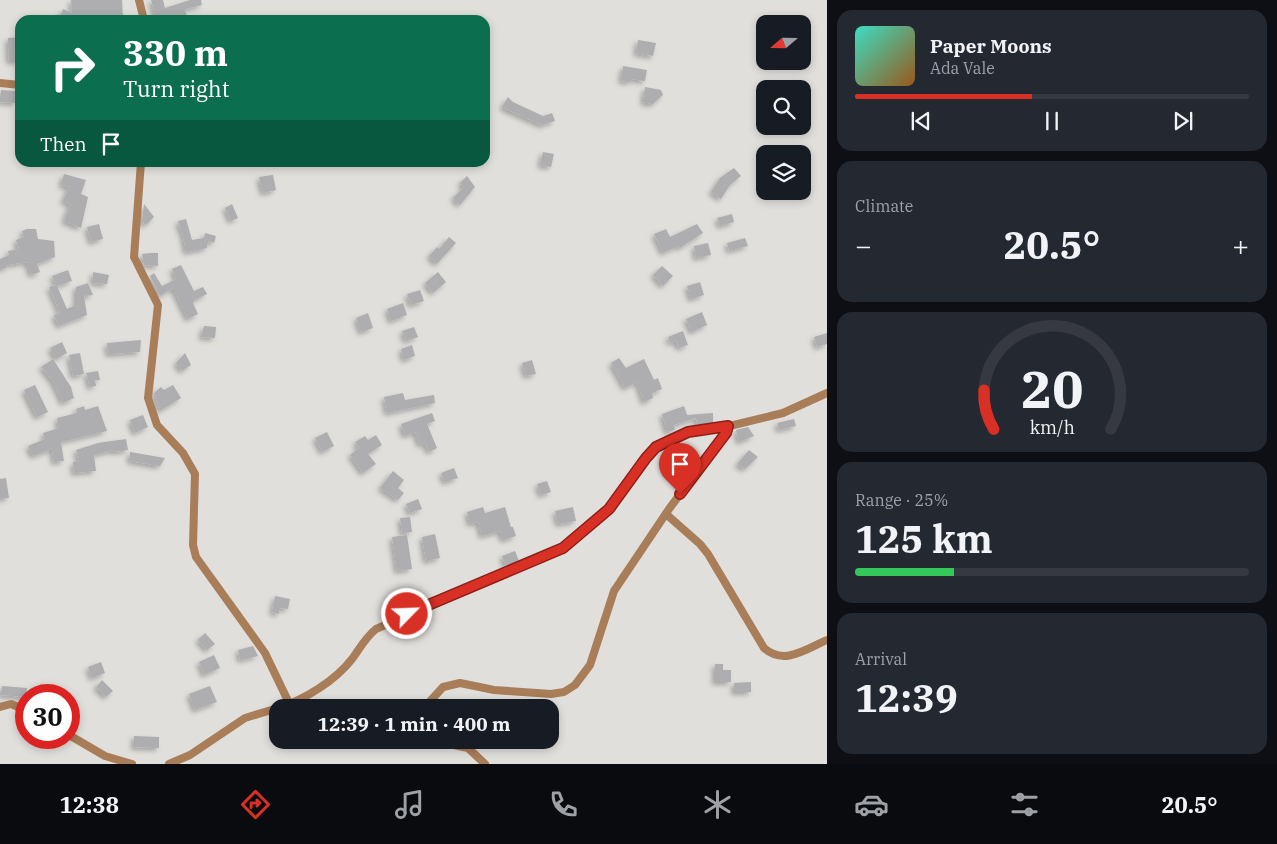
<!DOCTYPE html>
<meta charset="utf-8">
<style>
:root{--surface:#171b24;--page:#242831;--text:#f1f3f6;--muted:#9ea1a6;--line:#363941;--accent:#d93025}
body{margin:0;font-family:"IBM Plex Serif",serif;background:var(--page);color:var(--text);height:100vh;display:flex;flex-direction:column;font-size:19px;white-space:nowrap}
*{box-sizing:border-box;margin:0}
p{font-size:16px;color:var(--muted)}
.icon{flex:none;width:28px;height:28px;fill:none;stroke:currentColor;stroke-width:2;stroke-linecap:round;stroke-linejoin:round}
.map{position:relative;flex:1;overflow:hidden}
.drawer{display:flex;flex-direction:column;gap:10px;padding:10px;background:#0d0f14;width:450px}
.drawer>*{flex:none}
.banner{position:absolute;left:15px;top:15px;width:475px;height:152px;border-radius:15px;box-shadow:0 2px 8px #0003;background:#0b6e4f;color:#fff;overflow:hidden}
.needle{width:32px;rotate:250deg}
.controls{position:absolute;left:756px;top:15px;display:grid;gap:10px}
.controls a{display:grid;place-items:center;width:55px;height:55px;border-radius:10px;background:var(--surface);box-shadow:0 2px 8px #0003;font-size:25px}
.speed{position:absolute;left:15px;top:684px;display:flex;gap:10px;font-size:25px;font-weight:700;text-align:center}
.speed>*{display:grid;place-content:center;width:65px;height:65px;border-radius:50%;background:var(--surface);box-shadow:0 2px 8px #0003;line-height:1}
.speed .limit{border:8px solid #d22;background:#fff;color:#111}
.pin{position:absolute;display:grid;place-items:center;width:42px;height:42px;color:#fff;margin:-51px -21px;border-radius:50% 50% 50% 0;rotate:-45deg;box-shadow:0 0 5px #0007}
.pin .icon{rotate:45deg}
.me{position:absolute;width:55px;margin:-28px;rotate:66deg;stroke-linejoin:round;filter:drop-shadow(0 0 4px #0008)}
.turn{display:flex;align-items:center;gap:18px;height:105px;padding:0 25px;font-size:22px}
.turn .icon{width:65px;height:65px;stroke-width:2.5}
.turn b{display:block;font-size:35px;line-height:42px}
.then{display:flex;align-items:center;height:48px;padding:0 25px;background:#0003;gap:10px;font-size:19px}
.big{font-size:38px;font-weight:800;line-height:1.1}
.drawer .card{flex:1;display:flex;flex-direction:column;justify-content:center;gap:8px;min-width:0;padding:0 18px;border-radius:15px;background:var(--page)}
.drawer .dial{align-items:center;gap:0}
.dial svg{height:130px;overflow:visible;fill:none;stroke:var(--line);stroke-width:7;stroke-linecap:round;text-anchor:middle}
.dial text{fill:var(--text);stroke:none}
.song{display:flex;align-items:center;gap:15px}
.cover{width:60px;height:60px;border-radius:8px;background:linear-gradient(135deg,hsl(170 70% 55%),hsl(30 70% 35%))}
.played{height:5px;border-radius:2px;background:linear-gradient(90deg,var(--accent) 45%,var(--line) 45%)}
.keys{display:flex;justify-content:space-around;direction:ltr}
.heat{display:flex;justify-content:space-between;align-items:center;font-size:28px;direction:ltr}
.charge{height:8px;border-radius:4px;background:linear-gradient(90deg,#34c759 25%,var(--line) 0)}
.trip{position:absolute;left:269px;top:699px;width:290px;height:50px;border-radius:15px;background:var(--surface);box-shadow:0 2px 8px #0003;font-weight:800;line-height:50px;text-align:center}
.tabs{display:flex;height:80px;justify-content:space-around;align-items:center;background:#090b0e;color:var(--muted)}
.tabs .icon{width:35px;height:35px}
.tabs .selected{color:var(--accent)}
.tabs b{font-size:22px;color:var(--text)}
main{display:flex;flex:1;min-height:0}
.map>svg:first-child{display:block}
.building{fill:#aeadb0;filter:url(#shadow)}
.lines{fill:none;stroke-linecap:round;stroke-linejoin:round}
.minor{stroke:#a87d58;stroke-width:8}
.route-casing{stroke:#8d1f18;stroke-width:12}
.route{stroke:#d93025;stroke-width:9}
</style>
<main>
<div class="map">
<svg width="827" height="764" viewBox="0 0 827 764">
<defs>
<filter id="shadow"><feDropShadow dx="-3" dy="3" stdDeviation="2.5" flood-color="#0004"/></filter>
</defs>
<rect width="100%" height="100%" fill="#e0dfdc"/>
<g class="building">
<path d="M71,0H122L123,20H59L63,9L72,13Z"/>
<path d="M151,0H163L165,8L190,0H201L202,5L185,9L188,20H157Z"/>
<path d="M20,37V61H9L8,38Z"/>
<path d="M638,40L656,43L653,56L636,53Z"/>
<path d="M623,66L647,70L645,81L631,79L630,82L621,81Z"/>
<path d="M645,87L661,90L663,95L653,104L643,102Z"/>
<path d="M1,90L16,91V103L1,102Z"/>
<path d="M508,97L513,102L543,116L552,113L555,121L542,125L508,110L502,107Z"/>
<path d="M543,152L554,154L551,167L540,165Z"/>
<path d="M734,168L741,176L730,185L721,199L711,192L720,178Z"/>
<path d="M64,174L86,180L81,194L88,197L81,228L64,221L70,204L63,201L69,187L61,185Z"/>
<path d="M273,175L276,190L263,193L259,177Z"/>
<path d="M467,176L475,187L460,205L453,198L464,187L460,183Z"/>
<path d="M144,204L154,217L146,225L142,222Z"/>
<path d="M232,204L238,218L231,221L225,208Z"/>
<path d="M732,214L734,222L720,226L717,218Z"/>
<path d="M186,219L192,240L204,238L205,233L216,236L214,243L208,241L207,248L186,252L182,231H181L178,221Z"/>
<path d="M99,224L103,239L91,242L87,227Z"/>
<path d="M697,224L703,233L680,248L678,246L663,253L654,234L666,229L670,237Z"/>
<path d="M27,229H36L38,239L54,241L55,257L37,264L40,272L31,275L27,262L7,265L8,267L0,270V259L9,255L8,251L18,249L16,240L24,237L22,231Z"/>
<path d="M449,237L456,243L437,264L429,256L437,247L439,249Z"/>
<path d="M745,238L748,246L729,251L727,243Z"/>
<path d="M708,243L711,255L696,258L694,246Z"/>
<path d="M151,253H158V266L144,265L142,254Z"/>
<path d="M181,265L194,291L203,287L207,294L195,300L193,303L198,314L188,319L173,288L160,296L150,276L154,273L162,286L176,279L172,269Z"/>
<path d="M662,266L673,276L663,286L653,275Z"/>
<path d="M68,270L72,281L57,286L67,309L76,305V287L88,283L93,295L84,296L87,315L59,326L54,315L60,313L49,287L56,285L52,276Z"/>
<path d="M93,272L109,275L107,284L93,283Z"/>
<path d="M438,272L446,282L433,293L425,283Z"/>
<path d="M700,282L704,295L691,299L687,286Z"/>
<path d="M420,290L424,301L411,305L407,294Z"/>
<path d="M403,303L407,315L391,321L387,309Z"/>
<path d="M702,312L707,325L692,332L686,319Z"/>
<path d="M368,313L373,328L361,332L356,318Z"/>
<path d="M204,326L216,327L215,338L201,337Z"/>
<path d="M414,327L418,337L406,341L402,331Z"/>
<path d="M683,331L688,345L679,348L676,341L670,343L668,337Z"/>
<path d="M827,333V344L817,347L814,337Z"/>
<path d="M141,340L140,352L108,354L107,343Z"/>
<path d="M62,342L67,353L56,359L50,348Z"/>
<path d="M412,345L415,356L404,360L401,349Z"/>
<path d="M80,353L84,374L73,376L69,355Z"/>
<path d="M185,353L191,365L182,371L176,363Z"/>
<path d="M619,358L626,368L644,359L654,380L658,378L662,389L652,393L653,398L644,402L637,382L625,388L611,363Z"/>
<path d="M53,359L71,387L74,398L63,403L52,380L41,367Z"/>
<path d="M532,360L536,374L526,376L522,363Z"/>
<path d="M98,371L100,380H95L96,386L90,387L86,373Z"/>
<path d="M35,385L48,412L37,417L24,390Z"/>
<path d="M173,385L181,398L160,411L154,393L161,387L164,390Z"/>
<path d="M403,393L405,400L434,395L435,403L387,413L384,397Z"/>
<path d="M84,406L85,410L98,406L107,431L61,442L64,461L54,462L52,449L33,456L28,446L45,439L43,433L59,428L57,418L77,413L76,409Z"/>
<path d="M684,406L687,415L713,413V424L697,425L696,418L674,425L675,430L667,432L662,414Z"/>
<path d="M432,413L435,421L427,424L437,448L429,452L425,443L420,445L415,432L405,436L401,424Z"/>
<path d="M143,415L148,427L135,433L130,420Z"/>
<path d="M794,419L796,426L779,430L777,423Z"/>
<path d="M748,427L754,436L739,442L736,430Z"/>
<path d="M327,432L334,446L322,452L315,438Z"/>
<path d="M376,435L382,445L368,454L376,464L363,473L350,455L359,448L355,442L365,436L368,440Z"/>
<path d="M126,439L128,450L114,452L113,450L94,455L96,471L74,473L73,462H79L76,450L98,443Z"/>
<path d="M749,450L758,457L745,469L737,464Z"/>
<path d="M130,452L165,458L160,466L130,461Z"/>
<path d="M454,468L458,478L445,482L441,473Z"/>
<path d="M393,471L404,480L398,488L404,493L398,500L380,488Z"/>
<path d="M6,478L9,498L0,499V479Z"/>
<path d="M547,481L551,492L541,495L537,484Z"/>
<path d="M418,499L422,509L410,513L406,504Z"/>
<path d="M483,507L485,513L505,507L511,527H513L516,536L503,540L500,531L482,536L478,522L470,524L467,512Z"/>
<path d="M573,507L576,521L558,524L555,511Z"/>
<path d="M410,517L412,532L402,533L400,518Z"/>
<path d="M435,534L440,558L426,561L422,537Z"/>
<path d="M407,535L412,569L397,571L392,537Z"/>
<path d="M515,551L519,561L506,566L502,556Z"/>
<path d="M275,596L290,599L288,609L280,608L279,614L272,612Z"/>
<path d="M205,633L215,644L207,650L198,640Z"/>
<path d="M253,646L258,656L240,660L238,650Z"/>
<path d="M214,655L220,668L204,675L199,662Z"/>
<path d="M101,662L105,673L92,678L88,667Z"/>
<path d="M715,664H723V670H731V682H715Z"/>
<path d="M102,680L113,691L106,697L96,687Z"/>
<path d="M751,682V692H734V683Z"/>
<path d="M2,686L27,688L26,697L1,695Z"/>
<path d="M210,686L217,702L195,710L189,694Z"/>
<path d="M134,736L159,737V748L134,747Z"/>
</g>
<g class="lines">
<g class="minor">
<path d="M139,0L144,20"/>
<path d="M0,83L20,85"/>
<path d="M141,162L134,257L158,305L148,398L157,425L183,453L195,474L193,545L196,557L265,653L289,703"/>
<path d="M666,514L700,544L708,554L764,648C784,666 806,649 827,640"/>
<path d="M0,707L11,704L26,710"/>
<path d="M279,708C305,699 335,681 352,659C360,648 365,638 376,629L563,548L602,517L650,452L664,442L688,432L717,429L783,413L827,393"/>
<path d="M424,708L443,687L460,683L494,690L551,694L564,692L575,685L590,665L614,591L669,509L726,433L728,426"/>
<path d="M69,735L105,756L132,764"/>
<path d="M430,740L468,748L485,764"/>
<path d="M169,764L190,755L245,718L278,708"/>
</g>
</g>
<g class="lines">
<g class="route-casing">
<path id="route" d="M407,614L563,548L609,509L646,458L656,447L688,432L728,426L726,433L680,494"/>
</g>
<use href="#route" class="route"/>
</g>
</svg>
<div class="controls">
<a><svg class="needle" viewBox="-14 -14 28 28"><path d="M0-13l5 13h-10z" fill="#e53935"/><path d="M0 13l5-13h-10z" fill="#9ea1a6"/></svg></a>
<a><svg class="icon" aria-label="search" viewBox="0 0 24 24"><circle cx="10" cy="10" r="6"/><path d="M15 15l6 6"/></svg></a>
<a><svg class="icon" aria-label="layers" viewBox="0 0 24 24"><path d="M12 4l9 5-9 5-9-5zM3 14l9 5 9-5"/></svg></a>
</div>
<div class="speed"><div class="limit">30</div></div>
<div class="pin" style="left:680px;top:494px;background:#d93025"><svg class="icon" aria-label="arrive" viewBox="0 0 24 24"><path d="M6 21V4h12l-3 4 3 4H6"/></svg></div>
<svg class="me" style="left:407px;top:614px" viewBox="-20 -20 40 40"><circle r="17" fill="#d93025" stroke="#fff" stroke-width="3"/><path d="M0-11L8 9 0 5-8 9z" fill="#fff"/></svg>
<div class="trip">12:39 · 1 min · 400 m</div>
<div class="banner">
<div class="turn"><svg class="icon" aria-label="right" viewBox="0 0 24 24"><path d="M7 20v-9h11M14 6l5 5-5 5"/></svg><div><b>330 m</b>Turn right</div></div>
<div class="then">Then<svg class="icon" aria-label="arrive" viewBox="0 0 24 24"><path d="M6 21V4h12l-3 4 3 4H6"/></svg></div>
</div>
</div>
<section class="drawer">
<div class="card">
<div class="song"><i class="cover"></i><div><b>Paper Moons</b><p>Ada Vale</p></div></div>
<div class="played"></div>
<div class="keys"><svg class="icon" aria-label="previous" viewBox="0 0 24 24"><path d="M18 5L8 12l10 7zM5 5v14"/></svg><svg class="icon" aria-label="pause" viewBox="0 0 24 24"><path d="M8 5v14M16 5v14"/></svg><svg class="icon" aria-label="next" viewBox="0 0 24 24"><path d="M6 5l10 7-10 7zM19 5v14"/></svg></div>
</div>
<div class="card"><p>Climate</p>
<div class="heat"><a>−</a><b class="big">20.5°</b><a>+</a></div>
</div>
<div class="card dial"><svg viewBox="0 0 100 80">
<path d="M14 69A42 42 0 1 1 86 69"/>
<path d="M14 69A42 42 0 0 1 8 45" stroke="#d93025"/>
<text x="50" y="56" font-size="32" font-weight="700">20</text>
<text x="50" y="72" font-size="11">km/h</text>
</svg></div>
<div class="card"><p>Range · 25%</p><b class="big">125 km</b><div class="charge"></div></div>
<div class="card"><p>Arrival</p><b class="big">12:39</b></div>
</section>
</main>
<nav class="tabs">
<b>12:38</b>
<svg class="icon selected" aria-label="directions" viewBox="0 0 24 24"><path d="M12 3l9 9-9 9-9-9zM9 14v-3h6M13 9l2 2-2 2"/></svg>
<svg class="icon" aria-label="music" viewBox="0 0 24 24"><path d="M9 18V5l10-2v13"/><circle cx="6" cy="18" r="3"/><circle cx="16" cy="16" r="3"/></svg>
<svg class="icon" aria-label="phone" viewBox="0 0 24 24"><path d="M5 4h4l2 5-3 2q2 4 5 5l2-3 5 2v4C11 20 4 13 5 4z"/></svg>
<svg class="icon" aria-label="climate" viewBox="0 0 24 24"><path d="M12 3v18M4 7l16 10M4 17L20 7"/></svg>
<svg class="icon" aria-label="car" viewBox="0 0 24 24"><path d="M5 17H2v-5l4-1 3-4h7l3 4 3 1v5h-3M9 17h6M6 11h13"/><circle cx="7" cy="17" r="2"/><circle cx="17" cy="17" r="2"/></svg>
<svg class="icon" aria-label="filters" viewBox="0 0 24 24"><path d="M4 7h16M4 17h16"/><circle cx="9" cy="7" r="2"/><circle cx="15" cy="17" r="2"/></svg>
<b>20.5°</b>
</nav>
